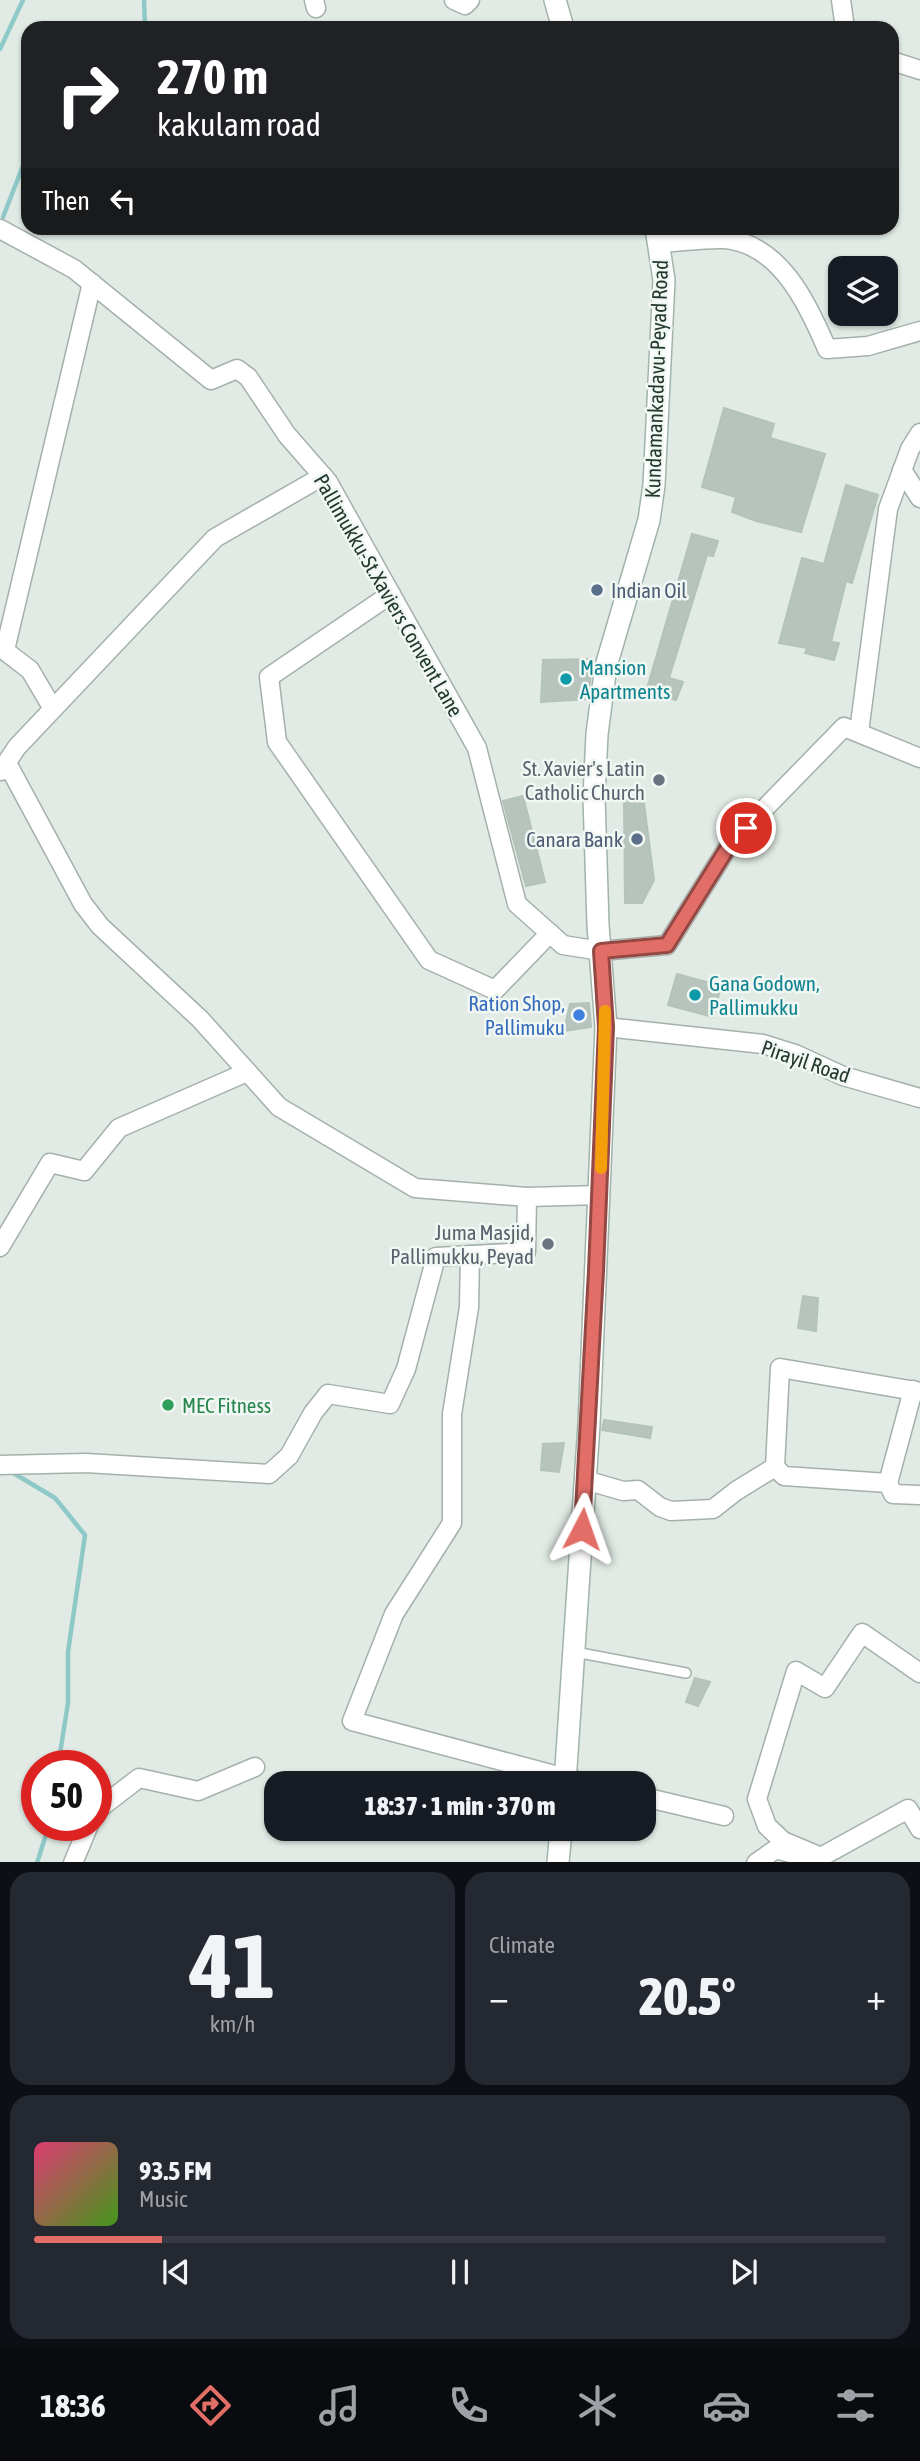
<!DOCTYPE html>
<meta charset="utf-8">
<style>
:root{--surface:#171b24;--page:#242831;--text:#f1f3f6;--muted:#9ea1a6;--line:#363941;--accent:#e26e67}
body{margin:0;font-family:"Asap Condensed",sans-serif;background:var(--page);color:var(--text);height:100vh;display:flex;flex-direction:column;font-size:26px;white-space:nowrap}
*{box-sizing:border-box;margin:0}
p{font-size:23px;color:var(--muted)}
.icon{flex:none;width:38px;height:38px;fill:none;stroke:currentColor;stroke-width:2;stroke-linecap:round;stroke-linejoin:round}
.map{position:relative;height:1862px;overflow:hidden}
.side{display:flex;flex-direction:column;gap:10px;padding:10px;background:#0d0f14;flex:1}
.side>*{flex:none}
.guide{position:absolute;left:21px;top:21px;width:878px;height:214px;border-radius:21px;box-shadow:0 2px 5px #0004;background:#202124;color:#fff;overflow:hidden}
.controls{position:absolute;left:828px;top:256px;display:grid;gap:14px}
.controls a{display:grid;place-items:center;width:70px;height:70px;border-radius:14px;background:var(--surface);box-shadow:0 2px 5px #0004;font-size:35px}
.speed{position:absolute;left:21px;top:1750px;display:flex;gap:14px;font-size:35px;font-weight:700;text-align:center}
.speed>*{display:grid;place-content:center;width:91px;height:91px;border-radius:50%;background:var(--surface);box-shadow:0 2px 5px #0004;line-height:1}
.speed .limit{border:10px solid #d22;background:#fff;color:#111}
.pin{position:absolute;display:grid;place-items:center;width:60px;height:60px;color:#fff;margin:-30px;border:4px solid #fff;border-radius:50%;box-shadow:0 2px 7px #0007}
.me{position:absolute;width:77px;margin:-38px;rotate:4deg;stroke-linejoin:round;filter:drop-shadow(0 0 5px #0008)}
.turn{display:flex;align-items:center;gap:24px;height:147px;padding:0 21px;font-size:32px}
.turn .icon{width:91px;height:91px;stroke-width:2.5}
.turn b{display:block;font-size:49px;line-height:60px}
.then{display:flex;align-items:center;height:66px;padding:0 21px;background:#0003;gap:14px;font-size:26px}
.big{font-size:52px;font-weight:800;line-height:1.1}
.side .tile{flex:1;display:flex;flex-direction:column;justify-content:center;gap:10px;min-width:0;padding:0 24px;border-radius:21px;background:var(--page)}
.side .dial{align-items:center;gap:0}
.dial b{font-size:91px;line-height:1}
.song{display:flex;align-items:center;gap:21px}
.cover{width:84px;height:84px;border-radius:10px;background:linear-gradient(135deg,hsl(340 70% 55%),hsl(100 70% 35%))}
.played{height:7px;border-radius:4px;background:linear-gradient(90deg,var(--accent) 15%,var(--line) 15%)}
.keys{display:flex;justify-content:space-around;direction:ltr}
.heat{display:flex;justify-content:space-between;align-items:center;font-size:38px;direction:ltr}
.side .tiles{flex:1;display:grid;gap:10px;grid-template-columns:1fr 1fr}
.tile:last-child{grid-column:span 2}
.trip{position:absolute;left:264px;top:1771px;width:392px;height:70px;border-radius:21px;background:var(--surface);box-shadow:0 2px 5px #0004;font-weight:800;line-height:70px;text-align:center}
.tabs{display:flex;height:112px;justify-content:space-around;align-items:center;background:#090b0e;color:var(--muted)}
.tabs .icon{width:49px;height:49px}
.tabs .current{color:var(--accent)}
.tabs b{font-size:32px;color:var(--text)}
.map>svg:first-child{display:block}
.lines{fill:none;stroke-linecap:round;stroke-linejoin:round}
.stream{stroke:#8fc9c7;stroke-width:4.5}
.building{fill:#b7c4bd;stroke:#b4c3ba;stroke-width:2}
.lane-casing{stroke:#a4b1aa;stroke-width:12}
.street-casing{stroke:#a4b1aa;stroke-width:21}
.secondary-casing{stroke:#a1b4aa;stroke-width:24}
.lane{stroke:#fff;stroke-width:9}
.street{stroke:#fff;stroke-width:18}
.secondary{stroke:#fff;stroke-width:21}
.route-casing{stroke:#934843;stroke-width:18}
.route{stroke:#e26e67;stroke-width:12}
.slow{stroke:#f59e0b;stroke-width:12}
.service-dot{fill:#5c6f8a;stroke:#f1f7f3;stroke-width:2.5}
.culture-dot{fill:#0f9aa8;stroke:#f1f7f3;stroke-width:2.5}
.worship-dot{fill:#6b7280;stroke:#f1f7f3;stroke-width:2.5}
.shop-dot{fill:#3f7fe0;stroke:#f1f7f3;stroke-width:2.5}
.leisure-dot{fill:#2e9e5b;stroke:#f1f7f3;stroke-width:2.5}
.labels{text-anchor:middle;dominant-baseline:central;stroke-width:5;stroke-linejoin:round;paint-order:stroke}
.street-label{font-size:21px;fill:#23382f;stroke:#f1f7f3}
.service-label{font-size:21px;fill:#4e5e75;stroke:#f1f7f3;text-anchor:start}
.culture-label{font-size:21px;fill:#0d838f;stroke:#f1f7f3;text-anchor:start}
.worship-label{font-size:21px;fill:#5b616d;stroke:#f1f7f3;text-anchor:end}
.shop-label{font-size:21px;fill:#366cbe;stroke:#f1f7f3;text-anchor:end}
.leisure-label{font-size:21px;fill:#27864d;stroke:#f1f7f3;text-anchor:start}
</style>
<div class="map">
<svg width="920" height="1863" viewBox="0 0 920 1863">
<rect width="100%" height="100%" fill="#e1eae4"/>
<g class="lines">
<g class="stream">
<path d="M144,0L145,28"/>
<path d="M0,49L23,0"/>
<path d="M3,217L28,153"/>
<path d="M10,1471L55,1498L85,1535L68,1652V1703L58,1766"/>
<path d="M37,1863L49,1825"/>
</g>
</g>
<g class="building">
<path d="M724,408L774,424L770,438L825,454L801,532L756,521L732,512L736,497L702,487Z"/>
<path d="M846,485L878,495L852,583L846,581L831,642L839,643L834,660L805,653L807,648L779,643L802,558L824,564Z"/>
<path d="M692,534L718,541L713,556L707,555L669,678L683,682L676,700L646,692Z"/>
<path d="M593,659L588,699L541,702L543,660Z"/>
<path d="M523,796L545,882L526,886L503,801Z"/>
<path d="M643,796L654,880L642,903H625L624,798Z"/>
<path d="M677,974L721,986L713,1017L668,1005Z"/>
<path d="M589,1003L591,1027L564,1031L570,1004Z"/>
<path d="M803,1296L818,1298L816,1331L798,1328Z"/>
<path d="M604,1420L652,1427L650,1438L602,1430Z"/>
<path d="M564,1443L559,1472L541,1470L543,1444Z"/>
<path d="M695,1678L710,1682L698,1706L686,1702Z"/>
</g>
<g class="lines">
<g class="lane-casing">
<g id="lane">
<path d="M575,1652L686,1673"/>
<path d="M307,1830L559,1832"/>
</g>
</g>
<g class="street-casing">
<g id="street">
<path d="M314,0L316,8"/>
<path d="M454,0L465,5L470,0"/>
<path d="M841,0L845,28"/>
<path d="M892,61L920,70"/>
<path d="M0,229L74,269L211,380L237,369L248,377L287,435L328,482L477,748L517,904L563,945L601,951L667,945L730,844L844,727L920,758"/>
<path d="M660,243C681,242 704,238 725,239C780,244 808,304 827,349L868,346L920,331"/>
<path d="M902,470L920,498"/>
<path d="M391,594L269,677L277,742L429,960L495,990L550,933"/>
<path d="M0,647L30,670L53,709"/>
<path d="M5,650L92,283"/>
<path d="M859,732L888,509L910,449L920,433"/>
<path d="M7,763L83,904L100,926L200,1019L279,1107L415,1188L527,1197L600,1195"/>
<path d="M1,771L17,747L215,538L323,476"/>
<path d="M606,1027L763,1044L795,1054L843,1076L920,1098"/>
<path d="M0,1247L50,1163L84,1171L119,1128L247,1072"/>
<path d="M470,1255L469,1307L452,1414V1523L394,1614L352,1721L584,1783"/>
<path d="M0,1465L86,1463L269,1474L289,1456L313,1413L328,1394L390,1404L406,1369L436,1257L526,1252L527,1197"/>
<path d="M775,1467L784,1476L888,1483L893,1494L920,1495"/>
<path d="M585,1480L623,1491L638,1490L660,1507L671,1511L713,1509L736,1491L775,1467L780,1368L920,1392"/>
<path d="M888,1483L913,1390"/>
<path d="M644,1797L724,1816"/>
<path d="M96,1811L139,1778L198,1791L255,1767"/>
<path d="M821,1857L783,1841L767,1826L757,1799L796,1671L825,1688L862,1633L920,1673"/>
<path d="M73,1863L89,1825"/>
<path d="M756,1863L776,1849L808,1858L821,1857L908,1809L920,1829"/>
</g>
</g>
<g class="secondary-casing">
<g id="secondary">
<path d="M555,0L563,28"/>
<path d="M565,1783L589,1424L606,1027L598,925L594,797L597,734L606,666L649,520L654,485L664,280L656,228"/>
<path d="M558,1863L561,1829"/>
</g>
</g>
<use href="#lane" class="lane"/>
<use href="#street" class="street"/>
<use href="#secondary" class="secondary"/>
</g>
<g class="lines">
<g class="route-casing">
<path id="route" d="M582,1529L596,1271L606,1027L601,951L667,945L730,844L746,828"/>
</g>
<use href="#route" class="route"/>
<path class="slow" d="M601,1168L605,1011"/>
</g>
<g class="service-dot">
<circle cx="597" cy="590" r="7"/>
<circle cx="637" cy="839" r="7"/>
</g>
<g class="culture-dot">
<circle cx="566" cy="679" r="7"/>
<circle cx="695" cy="995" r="7"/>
</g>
<g class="worship-dot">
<circle cx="659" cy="780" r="7"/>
<circle cx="548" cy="1244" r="7"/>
</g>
<circle class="shop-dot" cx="579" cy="1015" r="7"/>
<circle class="leisure-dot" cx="168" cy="1405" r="7"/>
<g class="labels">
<g class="street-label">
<text transform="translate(656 379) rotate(-88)">Kundamankadavu-Peyad Road</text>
<text transform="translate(389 595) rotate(60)">Pallimukku-St.Xaviers Convent Lane</text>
<text transform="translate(806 1061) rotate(19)">Pirayil Road</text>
</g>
<g class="service-label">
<text x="611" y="590">Indian Oil</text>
<text x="623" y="839" text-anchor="end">Canara Bank</text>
</g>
<g class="culture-label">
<text x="580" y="667">Mansion<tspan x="580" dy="24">Apartments</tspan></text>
<text x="709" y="983">Gana Godown,<tspan x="709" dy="24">Pallimukku</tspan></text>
</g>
<g class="worship-label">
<text x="645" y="768">St. Xavier's Latin<tspan x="645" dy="24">Catholic Church</tspan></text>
<text x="534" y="1232">Juma Masjid,<tspan x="534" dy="24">Pallimukku, Peyad</tspan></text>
</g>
<g class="shop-label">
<text x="565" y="1003">Ration Shop,<tspan x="565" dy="24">Pallimuku</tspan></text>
</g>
<g class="leisure-label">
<text x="182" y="1405">MEC Fitness</text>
</g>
</g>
</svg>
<div class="controls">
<a><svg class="icon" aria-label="layers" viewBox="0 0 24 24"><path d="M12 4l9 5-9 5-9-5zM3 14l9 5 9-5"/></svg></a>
</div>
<div class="speed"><div class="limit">50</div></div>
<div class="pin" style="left:746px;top:828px;background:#d93025"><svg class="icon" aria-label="arrive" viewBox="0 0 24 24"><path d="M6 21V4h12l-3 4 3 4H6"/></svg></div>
<svg class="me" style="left:582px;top:1529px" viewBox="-20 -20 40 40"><path d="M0-17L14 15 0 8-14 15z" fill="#e26e67" stroke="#fff" stroke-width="4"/></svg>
<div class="trip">18:37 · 1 min · 370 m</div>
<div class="guide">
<div class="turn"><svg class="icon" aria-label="right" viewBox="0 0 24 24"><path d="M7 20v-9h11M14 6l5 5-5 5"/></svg><div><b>270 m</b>kakulam road</div></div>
<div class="then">Then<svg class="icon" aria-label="left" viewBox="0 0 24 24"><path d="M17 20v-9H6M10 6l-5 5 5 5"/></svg></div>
</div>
</div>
<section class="side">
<div class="tiles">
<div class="tile dial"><b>41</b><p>km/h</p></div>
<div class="tile"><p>Climate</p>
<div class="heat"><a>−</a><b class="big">20.5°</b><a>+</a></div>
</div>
<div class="tile">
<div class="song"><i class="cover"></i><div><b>93.5 FM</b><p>Music</p></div></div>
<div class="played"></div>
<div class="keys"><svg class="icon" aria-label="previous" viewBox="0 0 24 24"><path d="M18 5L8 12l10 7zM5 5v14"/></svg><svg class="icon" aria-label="pause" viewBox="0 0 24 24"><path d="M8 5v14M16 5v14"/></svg><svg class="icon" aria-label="next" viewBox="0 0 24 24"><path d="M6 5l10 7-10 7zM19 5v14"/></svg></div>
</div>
</div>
</section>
<nav class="tabs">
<b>18:36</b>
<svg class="icon current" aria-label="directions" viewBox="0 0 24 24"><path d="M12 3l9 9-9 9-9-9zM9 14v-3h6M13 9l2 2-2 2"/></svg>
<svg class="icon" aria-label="music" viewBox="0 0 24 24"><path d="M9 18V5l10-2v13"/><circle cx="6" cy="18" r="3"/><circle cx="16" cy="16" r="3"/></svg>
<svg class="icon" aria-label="phone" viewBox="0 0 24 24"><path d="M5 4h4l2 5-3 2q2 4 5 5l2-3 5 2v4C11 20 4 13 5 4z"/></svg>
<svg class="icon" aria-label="climate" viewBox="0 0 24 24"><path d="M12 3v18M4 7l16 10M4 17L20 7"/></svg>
<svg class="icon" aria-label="car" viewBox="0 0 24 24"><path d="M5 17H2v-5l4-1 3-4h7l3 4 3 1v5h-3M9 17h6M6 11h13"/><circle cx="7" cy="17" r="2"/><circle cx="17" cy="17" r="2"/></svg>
<svg class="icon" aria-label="filters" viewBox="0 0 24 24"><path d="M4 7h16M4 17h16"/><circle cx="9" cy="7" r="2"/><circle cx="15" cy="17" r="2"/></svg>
</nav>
